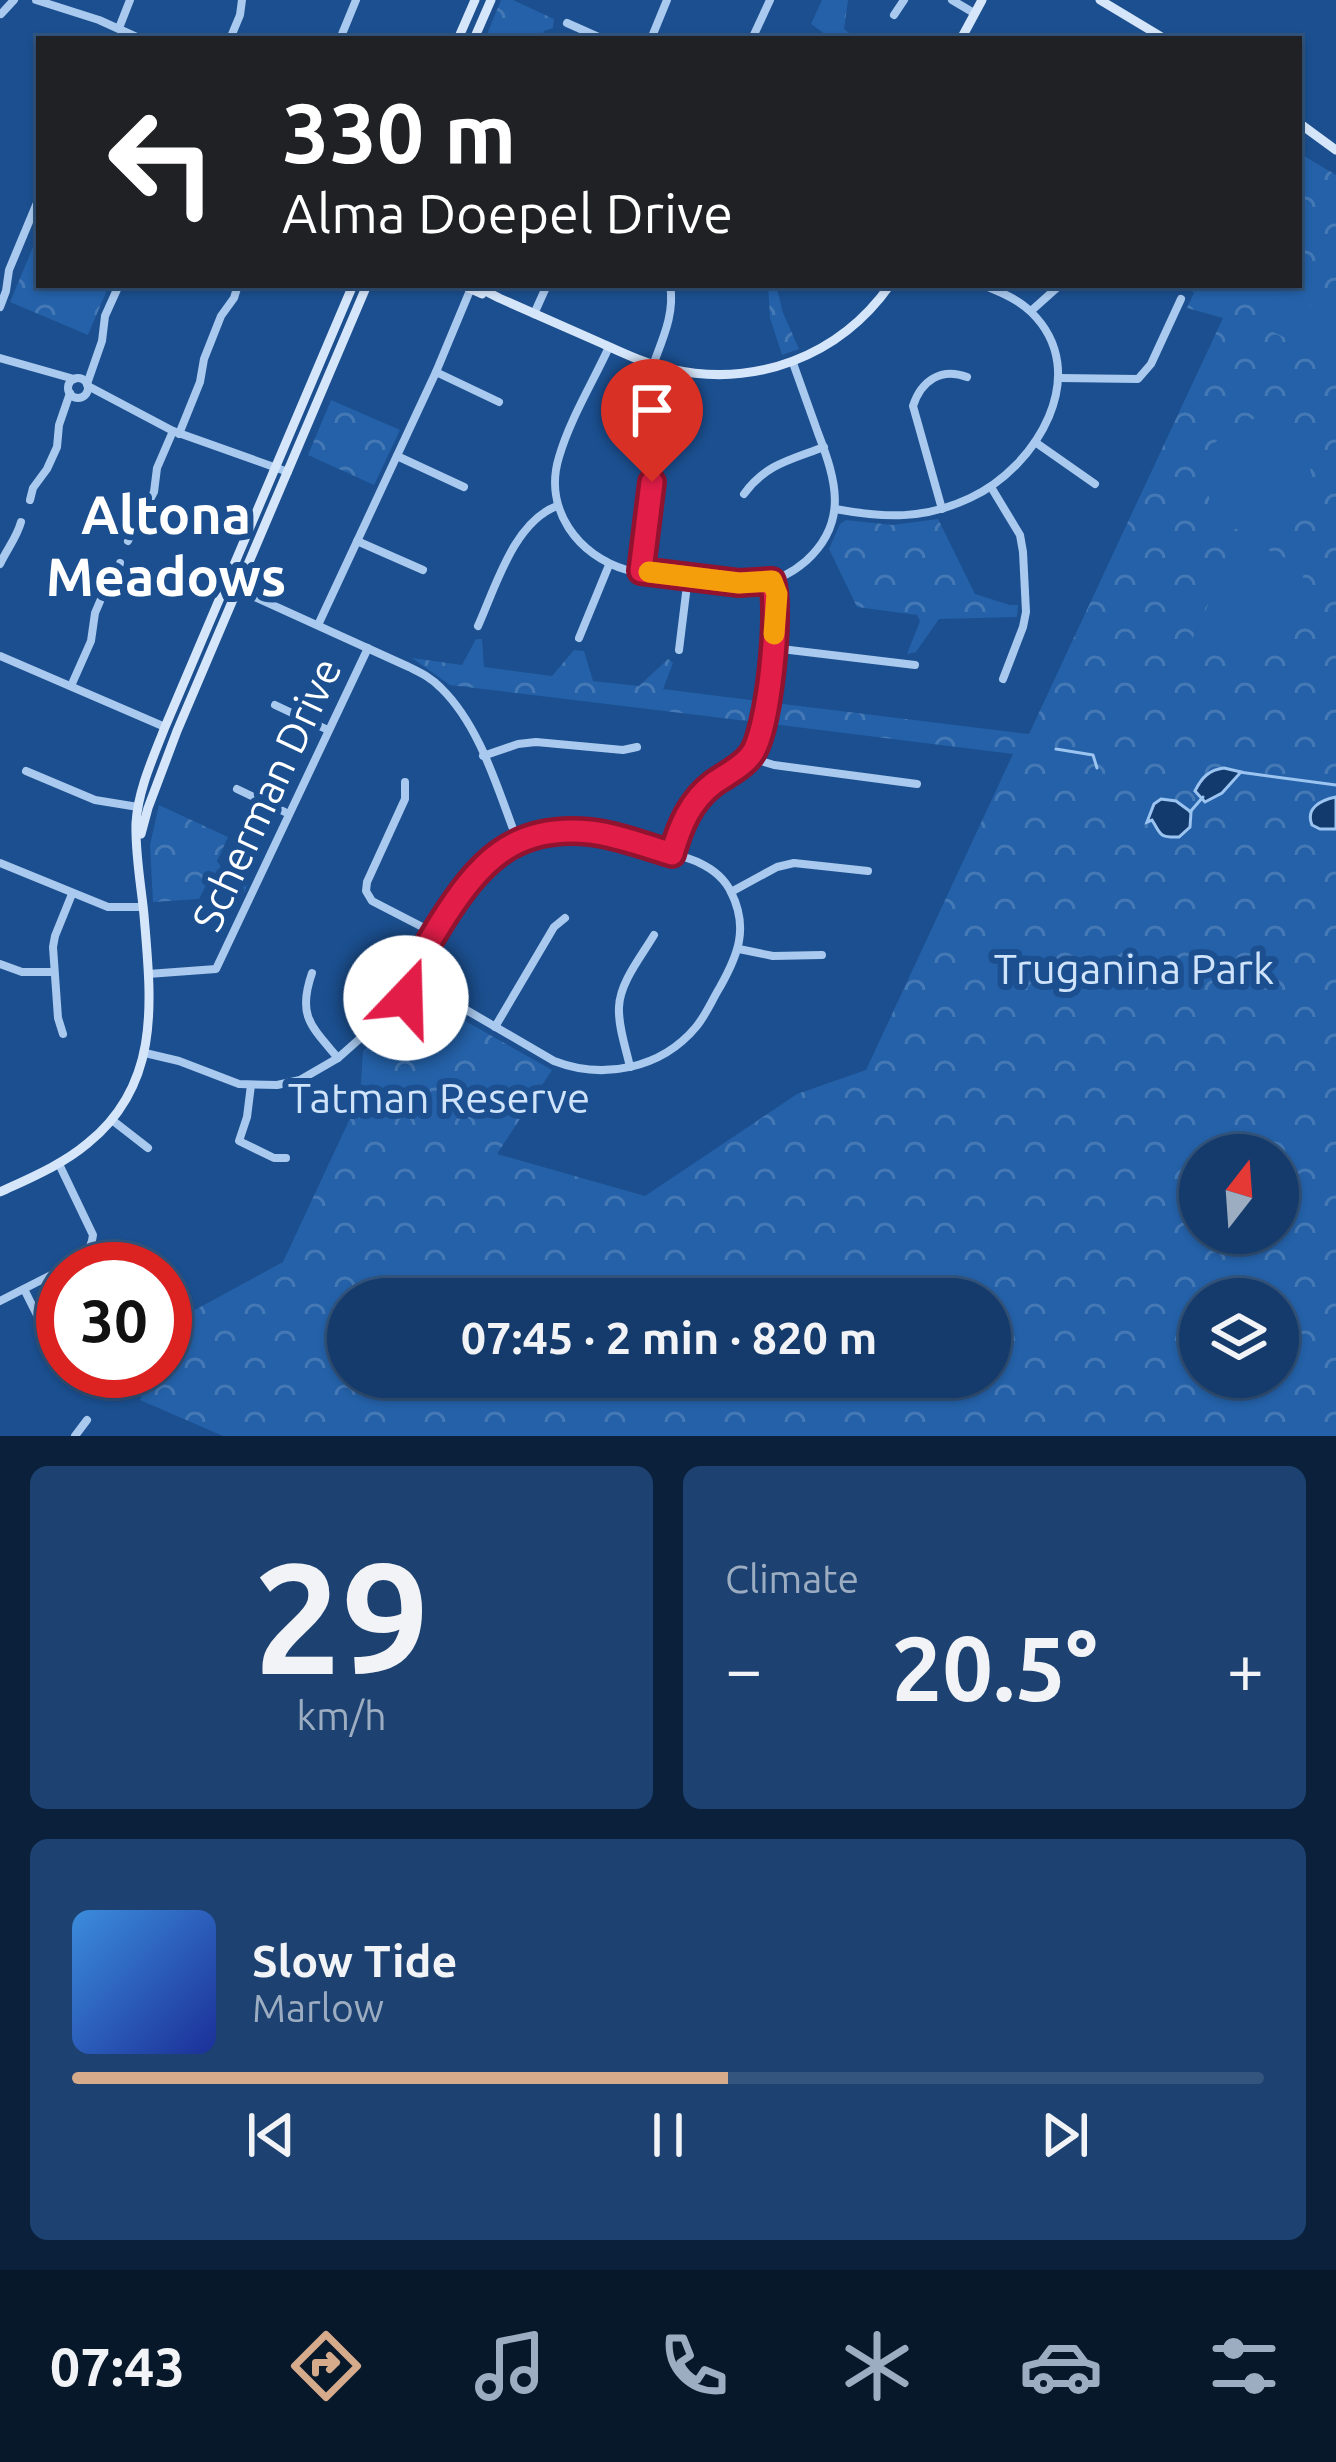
<!DOCTYPE html>
<meta charset="utf-8">
<style>
:root{--surface:#143b6b;--page:#1d4271;--text:#f1f3f6;--muted:#9dadc1;--line:#33557e;--accent:#d6ab8b}
body{margin:0;font-family:Ubuntu,sans-serif;background:var(--page);color:var(--text);height:100vh;display:flex;flex-direction:column;font-size:45px;white-space:nowrap}
*{box-sizing:border-box;margin:0}
p{font-size:39px;color:var(--muted)}
.icon{flex:none;width:66px;height:66px;fill:none;stroke:currentColor;stroke-width:2;stroke-linecap:round;stroke-linejoin:round}
.map{position:relative;height:1436px;overflow:hidden}
.sheet{display:flex;flex-direction:column;gap:30px;padding:30px;background:#0b203b;flex:1}
.sheet>*{flex:none}
.guide{position:absolute;left:36px;top:36px;width:1266px;height:252px;border-radius:0px;box-shadow:0 3px 9px #0004,0 0 0 3px var(--line);background:#202124;color:#fff;overflow:hidden}
.needle{width:78px;rotate:17deg}
.tools{position:absolute;left:1179px;top:1134px;display:grid;gap:24px}
.tools a{display:grid;place-items:center;width:120px;height:120px;border-radius:50%;background:var(--surface);box-shadow:0 3px 9px #0004,0 0 0 3px var(--line);font-size:60px}
.speed{position:absolute;left:36px;top:1242px;display:flex;gap:24px;font-size:60px;font-weight:700;text-align:center}
.speed>*{display:grid;place-content:center;width:156px;height:156px;border-radius:50%;background:var(--surface);box-shadow:0 3px 9px #0004,0 0 0 3px var(--line);line-height:1}
.speed .limit{border:18px solid #d22;background:#fff;color:#111}
.pin{position:absolute;display:grid;place-items:center;width:102px;height:102px;color:#fff;margin:-123px -51px;border-radius:50% 50% 50% 0;rotate:-45deg;box-shadow:0 0 12px #0007}
.pin .icon{rotate:45deg}
.me{position:absolute;width:132px;margin:-66px;rotate:21deg;stroke-linejoin:round;filter:drop-shadow(0 0 9px #0008)}
.turn{display:flex;align-items:center;gap:42px;height:252px;padding:0 48px;font-size:54px}
.turn .icon{width:156px;height:156px;stroke-width:2.5}
.turn b{display:block;font-size:84px;line-height:102px}
.big{font-size:90px;font-weight:700;line-height:1.1}
.sheet .tile{flex:1;display:flex;flex-direction:column;justify-content:center;gap:18px;min-width:0;padding:0 42px;border-radius:18px;background:var(--page)}
.sheet .dial{align-items:center;gap:0}
.dial b{font-size:156px;line-height:1}
.song{display:flex;align-items:center;gap:36px}
.cover{width:144px;height:144px;border-radius:18px;background:linear-gradient(135deg,hsl(210 70% 55%),hsl(230 70% 35%))}
.played{height:12px;border-radius:6px;background:linear-gradient(90deg,var(--accent) 55%,var(--line) 55%)}
.keys{display:flex;justify-content:space-around;direction:ltr}
.heat{display:flex;justify-content:space-between;align-items:center;font-size:66px;direction:ltr}
.sheet .tiles{flex:1;display:grid;gap:30px;grid-template-columns:1fr 1fr}
.tile:last-child{grid-column:span 2}
.trip{position:absolute;left:327px;top:1278px;width:684px;height:120px;border-radius:60px;background:var(--surface);box-shadow:0 3px 9px #0004,0 0 0 3px var(--line);font-weight:700;line-height:120px;text-align:center}
.menu{display:flex;height:192px;justify-content:space-around;align-items:center;background:#08182b;color:var(--muted)}
.menu .icon{width:84px;height:84px}
.menu .on{color:var(--accent)}
.menu b{font-size:54px;color:var(--text)}
.map>svg:first-child{display:block}
.park{fill:url(#park-crowns);fill-rule:evenodd}
.pitch{fill:#2461a8}
.water{fill:#123a6d;stroke:#9cc4f0;stroke-width:3}
.lines{fill:none;stroke-linecap:round;stroke-linejoin:round}
.stream{stroke:#9cc4f0;stroke-width:3}
.street{stroke:#a9c9ee;stroke-width:8}
.secondary{stroke:#d6e6fa;stroke-width:9}
.route-casing{stroke:#92132f;stroke-width:30}
.route{stroke:#e11d48;stroke-width:21}
.slow{stroke:#f59e0b;stroke-width:21}
.labels{text-anchor:middle;dominant-baseline:central;stroke-width:12;stroke-linejoin:round;paint-order:stroke}
.street-label{font-size:42px;fill:#fff;stroke:#1b4f8f}
.park-label{font-size:42px;fill:#cfe3fa;stroke:#1b4f8f}
.district-label{font-size:54px;font-weight:bold;fill:#fff;stroke:#1b4f8f}
</style>
<div class="map">
<svg width="1336" height="1436" viewBox="0 0 1336 1436">
<defs>
<pattern id="park-crowns" width="20" height="18" patternUnits="userSpaceOnUse" patternTransform="scale(3)"><rect width="20" height="18" fill="#2461a8"/><path d="M2 6a3 3 0 1 1 6 0M12 15a3 3 0 1 1 6 0" fill="none" stroke="#4579b5"/></pattern>
</defs>
<rect width="100%" height="100%" fill="#1b4f8f"/>
<g class="park">
<path d="M501,0H513L554,19L553,28L544,31L541,39H485Z"/>
<path d="M822,0H848L844,29L857,39H832L811,24Z"/>
<path d="M1299,153L1336,175V1436H223L140,1400L154,1371H165V1348L180,1318L283,1262L360,1097L363,1051C391,1025 402,1002 444,1009L552,1070L497,1154L645,1196L797,1094L866,1070L1013,754L772,724L775,703L1029,734L1223,318L1187,308L1194,293L1185,285H1299ZM1200,1155H1278V1233H1200ZM348,1299H990V1377H348ZM1200,1299H1278V1377H1200Z"/>
<path d="M39,233V285H109L88,335L10,302Z"/>
<path d="M768,285H776L783,313L799,349L782,355L770,318Z"/>
<path d="M331,400L400,430L374,485L308,455Z"/>
<path d="M938,519L975,594L1010,605H1018L1017,617L939,619L916,652L907,654L920,621L917,615L857,607L829,549L840,524L846,520L892,525Z"/>
<path d="M476,639H482L484,667L552,676L574,650L584,651L593,681L639,686L668,659L673,663L663,689L758,701L755,722L450,685L412,658L462,665Z"/>
<path d="M159,805L228,837L217,861L225,873L248,883L244,893L221,882L207,883L199,899L153,902L150,845Z"/>
</g>
<g class="pitch">
<path d="M1277,291L1323,312L1325,309L1336,314V361L1260,326Z"/>
<path d="M1257,418C1336,420 1324,555 1250,534C1231,529 1217,518 1210,500C1194,458 1216,428 1257,418Z"/>
<path d="M1240,537L1307,568L1259,670L1192,639Z"/>
</g>
<g class="water">
<path d="M1224,768L1241,772L1222,793L1205,802L1195,791C1202,777 1209,770 1224,768Z"/>
<path d="M1336,797V829H1320L1312,825C1305,808 1321,800 1336,797Z"/>
<path d="M1161,799L1176,801L1191,812L1190,827L1179,837C1158,838 1161,834 1152,820L1147,822L1154,804Z"/>
</g>
<g class="lines">
<g class="stream">
<path d="M1056,749L1093,755L1097,768"/>
<path d="M1239,772L1336,785"/>
<path d="M1190,812L1203,797"/>
</g>
<g class="street">
<path d="M36,0L99,20L141,39"/>
<path d="M952,0L974,13"/>
<path d="M1,14L14,0"/>
<path d="M894,15L904,0"/>
<path d="M567,23L603,39"/>
<path d="M119,28L130,0"/>
<path d="M230,39L240,15L242,0"/>
<path d="M340,39L356,0"/>
<path d="M651,39L667,0"/>
<path d="M752,39L770,0"/>
<path d="M0,307L6,291L9,270L39,198"/>
<path d="M1031,311L1060,285"/>
<path d="M534,314L547,285"/>
<path d="M609,347C593,382 570,419 559,457C543,509 578,556 627,570C669,574 714,586 756,583C776,582 792,573 806,561C849,522 836,480 818,433C810,410 801,386 793,363"/>
<path d="M0,358L74,379"/>
<path d="M653,365C663,338 675,313 670,285"/>
<path d="M436,372L499,402"/>
<path d="M1060,378L1138,379L1151,364L1181,299"/>
<circle cx="78" cy="388" r="10"/>
<path d="M87,384L102,341L105,316L119,285"/>
<path d="M88,386L173,431L288,472"/>
<path d="M179,434L200,382L204,359L221,316L234,298L238,285"/>
<path d="M1035,442L1095,484"/>
<path d="M397,456L464,487"/>
<path d="M991,487L1020,535L1023,552L1026,612L1023,627L1003,679"/>
<path d="M744,494C766,464 790,460 824,447"/>
<path d="M30,500L33,488L47,469L57,447L59,425L70,393"/>
<path d="M835,509C885,518 923,520 970,498C1036,468 1094,373 1031,312C1018,299 1000,292 983,285"/>
<path d="M942,509L913,406C921,381 941,367 967,377"/>
<path d="M128,541L154,492L157,468L173,431"/>
<path d="M357,541L423,570"/>
<path d="M0,564C7,549 17,537 21,522"/>
<path d="M641,571L652,482L656,472L667,460"/>
<path d="M237,589L409,667C421,673 432,678 441,688C481,727 498,791 518,842"/>
<path d="M318,625L436,372L471,288"/>
<path d="M478,626C496,586 514,522 557,506"/>
<path d="M579,638L609,565"/>
<path d="M773,648L915,665"/>
<path d="M679,650L688,577"/>
<path d="M0,656L165,727"/>
<path d="M71,686L91,641L95,613L104,592L117,575L120,563"/>
<path d="M275,705L328,730"/>
<path d="M752,754L761,761L774,765L917,784"/>
<path d="M483,756L518,744L536,742L623,750L637,747"/>
<path d="M26,771L95,800L138,807"/>
<path d="M405,782V799L367,882L366,891L372,901L434,933"/>
<path d="M237,789L289,814"/>
<path d="M672,853C679,830 687,810 704,792C731,765 750,769 763,727L777,603L773,581"/>
<path d="M0,863L108,907H143"/>
<path d="M731,892L777,867L794,863L868,871"/>
<path d="M739,949L773,956L822,955"/>
<path d="M0,964L22,972H54"/>
<path d="M312,973C297,1016 311,1026 338,1058"/>
<path d="M148,974L216,969L368,648"/>
<circle cx="413" cy="990" r="10"/>
<path d="M406,983C414,960 430,939 443,919C456,899 468,876 487,860C539,817 596,833 654,849C683,856 717,863 731,892C749,928 738,955 720,987C712,1000 706,1015 696,1027C661,1069 603,1080 554,1061L420,983"/>
<path d="M495,1027L554,927L565,918"/>
<path d="M63,1034L58,1018L53,947L55,936L72,894"/>
<path d="M145,1053L179,1061L239,1084L277,1085L300,1080L338,1058L373,1027L403,992"/>
<path d="M630,1067C626,1048 618,1027 619,1007C620,982 641,957 654,935"/>
<path d="M251,1085L247,1117L239,1141L274,1158H286"/>
<path d="M112,1120L148,1148"/>
<path d="M59,1164L93,1235C91,1254 79,1261 63,1269"/>
<path d="M24,1289L47,1335L49,1350"/>
<path d="M0,1301L63,1269"/>
<path d="M75,1436L87,1420"/>
</g>
<g class="secondary">
<path d="M1100,0L1165,39"/>
<path d="M458,39L475,0"/>
<path d="M474,39L491,0"/>
<path d="M961,39L982,0"/>
<path d="M1299,123L1336,150"/>
<path d="M462,285L482,294"/>
<path d="M474,285L499,298C533,313 567,328 601,343C623,353 646,364 670,369C755,388 839,357 890,285"/>
<path d="M141,834L148,808L177,731L367,285"/>
<path d="M0,1192C30,1178 62,1165 88,1143C162,1083 151,1000 144,915C141,885 135,853 136,823C138,790 153,758 165,727L353,285"/>
</g>
</g>
<g class="lines">
<g class="route-casing">
<path id="route" d="M406,998L403,989C414,967 427,945 440,924C478,864 512,824 590,832C617,835 646,846 672,854C680,826 690,801 714,783C727,774 742,767 751,755C769,732 781,609 772,581L739,583L641,571L652,482"/>
</g>
<use href="#route" class="route"/>
<path class="slow" d="M649,572L739,583L772,581L777,594L774,634"/>
</g>
<g class="labels">
<g class="street-label">
<text transform="translate(266 794) rotate(-65)">Scherman Drive</text>
</g>
<g class="park-label">
<text x="1134" y="968">Truganina Park</text>
<text x="439" y="1097">Tatman Reserve</text>
</g>
<g class="district-label">
<text x="166" y="514">Altona<tspan x="166" dy="62">Meadows</tspan></text>
</g>
</g>
</svg>
<div class="tools">
<a><svg class="needle" viewBox="-14 -14 28 28"><path d="M0-13l5 13h-10z" fill="#e53935"/><path d="M0 13l5-13h-10z" fill="#9dadc1"/></svg></a>
<a><svg class="icon" aria-label="layers" viewBox="0 0 24 24"><path d="M12 4l9 5-9 5-9-5zM3 14l9 5 9-5"/></svg></a>
</div>
<div class="speed"><div class="limit">30</div></div>
<div class="pin" style="left:652px;top:482px;background:#d93025"><svg class="icon" aria-label="arrive" viewBox="0 0 24 24"><path d="M6 21V4h12l-3 4 3 4H6"/></svg></div>
<svg class="me" style="left:406px;top:998px" viewBox="-20 -20 40 40"><circle r="19" fill="#fff"/><path d="M0-13L10 11 0 6-10 11z" fill="#e11d48"/></svg>
<div class="trip">07:45 · 2 min · 820 m</div>
<div class="guide">
<div class="turn"><svg class="icon" aria-label="left" viewBox="0 0 24 24"><path d="M17 20v-9H6M10 6l-5 5 5 5"/></svg><div><b>330 m</b>Alma Doepel Drive</div></div>
</div>
</div>
<section class="sheet">
<div class="tiles">
<div class="tile dial"><b>29</b><p>km/h</p></div>
<div class="tile"><p>Climate</p>
<div class="heat"><a>−</a><b class="big">20.5°</b><a>+</a></div>
</div>
<div class="tile">
<div class="song"><i class="cover"></i><div><b>Slow Tide</b><p>Marlow</p></div></div>
<div class="played"></div>
<div class="keys"><svg class="icon" aria-label="previous" viewBox="0 0 24 24"><path d="M18 5L8 12l10 7zM5 5v14"/></svg><svg class="icon" aria-label="pause" viewBox="0 0 24 24"><path d="M8 5v14M16 5v14"/></svg><svg class="icon" aria-label="next" viewBox="0 0 24 24"><path d="M6 5l10 7-10 7zM19 5v14"/></svg></div>
</div>
</div>
</section>
<nav class="menu">
<b>07:43</b>
<svg class="icon on" aria-label="directions" viewBox="0 0 24 24"><path d="M12 3l9 9-9 9-9-9zM9 14v-3h6M13 9l2 2-2 2"/></svg>
<svg class="icon" aria-label="music" viewBox="0 0 24 24"><path d="M9 18V5l10-2v13"/><circle cx="6" cy="18" r="3"/><circle cx="16" cy="16" r="3"/></svg>
<svg class="icon" aria-label="phone" viewBox="0 0 24 24"><path d="M5 4h4l2 5-3 2q2 4 5 5l2-3 5 2v4C11 20 4 13 5 4z"/></svg>
<svg class="icon" aria-label="climate" viewBox="0 0 24 24"><path d="M12 3v18M4 7l16 10M4 17L20 7"/></svg>
<svg class="icon" aria-label="car" viewBox="0 0 24 24"><path d="M5 17H2v-5l4-1 3-4h7l3 4 3 1v5h-3M9 17h6M6 11h13"/><circle cx="7" cy="17" r="2"/><circle cx="17" cy="17" r="2"/></svg>
<svg class="icon" aria-label="filters" viewBox="0 0 24 24"><path d="M4 7h16M4 17h16"/><circle cx="9" cy="7" r="2"/><circle cx="15" cy="17" r="2"/></svg>
</nav>
